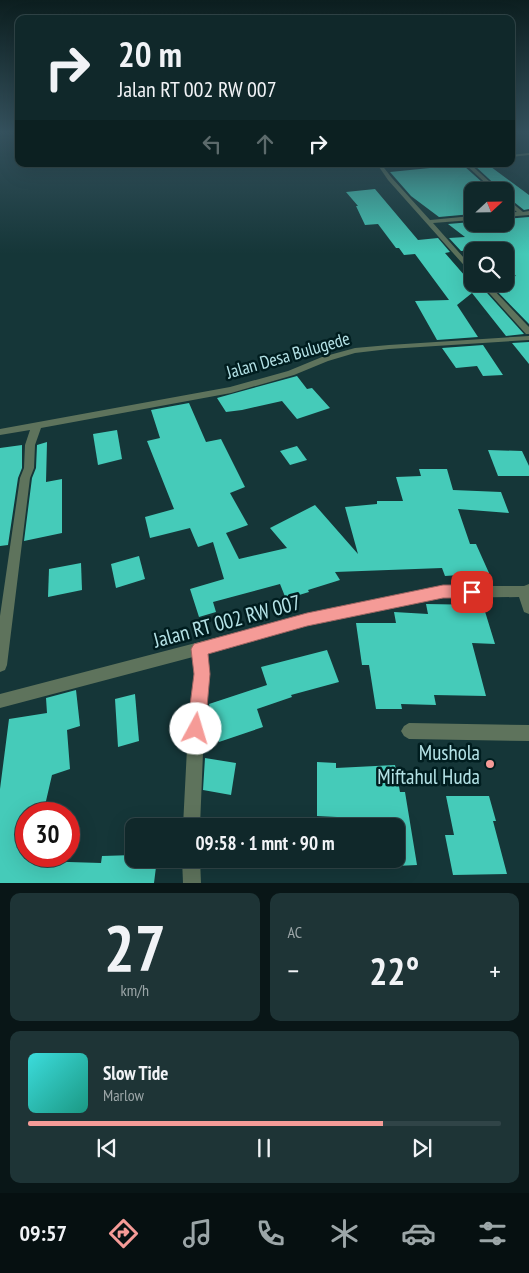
<!DOCTYPE html>
<html lang="id">
<meta charset="utf-8">
<style>
:root{--surface:#10282a;--page:#1e3436;--text:#f1f3f6;--muted:#9ca6a8;--line:#304447;--accent:#f59b97}
body{margin:0;font-family:"PT Sans Narrow",sans-serif;background:var(--page);color:var(--text);height:100vh;display:flex;flex-direction:column;font-size:19px;white-space:nowrap}
*{box-sizing:border-box;margin:0}
p{font-size:16px;color:var(--muted)}
.icon{flex:none;width:28px;height:28px;fill:none;stroke:currentColor;stroke-width:2;stroke-linecap:round;stroke-linejoin:round}
.map{position:relative;height:883px;overflow:hidden}
.details{display:flex;flex-direction:column;gap:10px;padding:10px;background:#091617;flex:1}
.details>*{flex:none}
.hud{position:absolute;left:15px;top:15px;width:500px;height:152px;border-radius:10px;box-shadow:0 5px 20px #0002,0 0 0 1px var(--line);background:#10282a;color:var(--text);overflow:hidden}
.needle{width:32px;rotate:68deg}
.buttons{position:absolute;left:464px;top:182px;display:grid;gap:10px}
.buttons a{display:grid;place-items:center;width:50px;height:50px;border-radius:10px;background:var(--surface);box-shadow:0 5px 20px #0002,0 0 0 1px var(--line);font-size:25px}
.speed{position:absolute;left:15px;top:802px;display:flex;gap:10px;font-size:25px;font-weight:700;text-align:center}
.speed>*{display:grid;place-content:center;width:65px;height:65px;border-radius:50%;background:var(--surface);box-shadow:0 5px 20px #0002,0 0 0 1px var(--line);line-height:1}
.speed .limit{border:8px solid #d22;background:#fff;color:#111}
.pin{position:absolute;display:grid;place-items:center;width:42px;height:42px;color:#fff;margin:-21px;border-radius:10px;box-shadow:0 2px 8px #0006}
.me{position:absolute;width:55px;margin:-28px;rotate:6deg;stroke-linejoin:round;filter:drop-shadow(0 0 4px #0008)}
.turn{display:flex;align-items:center;gap:18px;height:105px;padding:0 20px;font-size:22px}
.turn .icon{width:65px;height:65px;stroke-width:2.5}
.turn b{display:block;font-size:35px;line-height:42px}
.lanes{display:flex;align-items:center;height:48px;padding:0 20px;background:#0003;justify-content:center;gap:25px;direction:ltr}
.lanes .off{opacity:.35}
.big{font-size:38px;font-weight:600;line-height:1.1}
.details .card{flex:1;display:flex;flex-direction:column;justify-content:center;gap:8px;min-width:0;padding:0 18px;border-radius:10px;background:var(--page)}
.details .dial{align-items:center;gap:0}
.dial b{font-size:65px;line-height:1}
.song{display:flex;align-items:center;gap:15px}
.cover{width:60px;height:60px;border-radius:8px;background:linear-gradient(135deg,hsl(180 70% 55%),hsl(170 70% 35%))}
.played{height:5px;border-radius:2px;background:linear-gradient(90deg,var(--accent) 75%,var(--line) 75%)}
.keys{display:flex;justify-content:space-around;direction:ltr}
.heat{display:flex;justify-content:space-between;align-items:center;font-size:28px;direction:ltr}
.details .tiles{flex:1;display:grid;gap:10px;grid-template-columns:1fr 1fr}
.card:last-child{grid-column:span 2}
.trip{position:absolute;left:125px;top:818px;width:280px;height:50px;border-radius:10px;background:var(--surface);box-shadow:0 5px 20px #0002,0 0 0 1px var(--line);font-weight:600;line-height:50px;text-align:center}
.dock{display:flex;height:80px;justify-content:space-around;align-items:center;background:#061011;color:var(--muted)}
.dock .icon{width:35px;height:35px}
.dock .on{color:var(--accent)}
.dock b{font-size:22px;color:var(--text)}
.map>svg:first-child{display:block}
.building{fill:#45cbb9}
.lines{fill:none;stroke-linecap:round;stroke-linejoin:round}
.minor{fill:#5e735c;fill-rule:evenodd}
.route{fill:#f59b97;stroke:#9f6562}
.poi-dot{fill:#f59b97;stroke:#001d1f;stroke-width:2}
.labels{text-anchor:middle;dominant-baseline:central;stroke-width:5;stroke-linejoin:round;paint-order:stroke}
.street-label{font-size:18px;fill:#b4e2e6;stroke:#001d1f}
.near-street-label{font-size:21px;fill:#b4e2e6;stroke:#001d1f}
.near-poi-label{font-size:21px;fill:#b4e2e6;stroke:#001d1f;text-anchor:end}
</style>
<div class="map">
<svg width="529" height="883" viewBox="0 0 529 883">
<rect width="100%" height="100%" fill="#153638"/>
<g class="building">
<path d="M487,164L529,195V209L524,210L505,195V191H502L474,165Z"/>
<path d="M450,166H464L492,191H472V214L439,217L411,196L390,172Z"/>
<path d="M375,189L418,240L438,238L450,252L445,253L472,284H479L524,334L506,336L472,293L457,305L478,337L437,340L415,301L449,300L415,254L404,255L399,248H396L378,224L365,225L356,206H358L346,192Z"/>
<path d="M529,217V324L490,284H505V277L516,276L505,265V251H492L489,248L461,251L449,238L465,237L448,224L472,222V224H505V219Z"/>
<path d="M529,342V364L512,343Z"/>
<path d="M483,345L503,375L483,376L477,366L456,368L442,348Z"/>
<path d="M297,376L307,389L312,388L330,408L297,419L282,401L242,410L226,412L217,398Z"/>
<path d="M189,403L206,442L221,439L245,487L230,493L248,525L226,533L239,559L287,548L270,528L315,505L358,554L345,507L377,504V501H403L396,477L421,476L419,469H447L453,490L501,492L509,513L458,509L470,544H476L489,573L445,576L442,568L335,572L340,580L308,590L309,592L286,599L280,584L213,602L216,612L199,617L190,589L224,579L213,542L198,547L190,528L150,538L145,517L174,509L147,441L160,438L151,410Z"/>
<path d="M117,430L122,459L98,465L93,434Z"/>
<path d="M47,442L46,482L62,479V533L24,541L32,478L36,468L37,445Z"/>
<path d="M22,445V468L18,478L8,545L0,546V448Z"/>
<path d="M297,446L307,460L290,465L280,451Z"/>
<path d="M488,450L522,451L529,466V476H498Z"/>
<path d="M139,556L145,579L116,588L111,564Z"/>
<path d="M81,563L82,590L48,597L49,569Z"/>
<path d="M426,604L483,605L495,644L472,643L486,696L434,695L436,705L401,704L402,709H376L369,665H362L356,623H396L394,612L428,614Z"/>
<path d="M327,650L339,682L291,695L292,697L257,709L263,727L219,742L209,704L267,685L261,667Z"/>
<path d="M76,690L80,726L67,730L70,769L52,775L43,814H26V856H37L36,861L101,863L102,856L134,855V859H157L154,883H0V789L9,719L47,713L46,698Z"/>
<path d="M135,694L139,741L118,747L115,699Z"/>
<path d="M205,758L236,763L231,795L203,790Z"/>
<path d="M317,762L336,763V768L395,765L400,792H405L417,865L396,866V826H338L337,817L317,816Z"/>
<path d="M446,796H489L496,821H493L507,874L453,875L445,835H454Z"/>
</g>
<g class="lines">
<g class="minor">
<path d="M529,153V155L511,157V155Z"/>
<path d="M377,164H381L392,178L430,220L472,216V220L433,223L472,267V273L470,272L388,180Z"/>
<path d="M465,164H470L500,191H494Z"/>
<path d="M505,197L523,212L529,211V215L505,217V213L517,212L505,202Z"/>
<path d="M481,284H488L529,327V334H526Z"/>
<path d="M529,336V340L389,349L355,353L328,361L294,375L231,393L41,428L35,445L34,468L30,478L7,665L5,670L0,672V616L20,478L24,468L25,445L30,430L0,435V429L230,387L288,371L322,357L355,348L389,345Z"/>
<path d="M529,584V614L524,612L519,597L443,598L307,626L206,653L209,674L204,729L200,826H183L188,729L195,674L193,657L0,708V694L307,614L443,586H524Z"/>
<path d="M409,723L529,725V741L409,739L404,736L401,731L404,726Z"/>
<path d="M182,859H200L201,883H183Z"/>
</g>
</g>
<linearGradient id="sky" x2="0" y2="1"><stop stop-color="#0c1e1f"/><stop offset="0.52" stop-color="#35525e"/><stop offset="1" stop-color="#35525e" stop-opacity="0"/></linearGradient>
<rect width="529" height="254" fill="url(#sky)"/>
<path class="route" d="M443,585H472L477,587L479,592L477,596L472,598H443L307,626L208,654L210,674L205,729L202,736L196,738L190,736L187,729L194,674L191,649L194,644L307,613Z"/>
<circle class="poi-dot" cx="490" cy="764" r="5"/>
<g class="labels">
<g class="street-label">
<text transform="translate(288 355) rotate(-16)">Jalan Desa Bulugede</text>
</g>
<g class="near-street-label">
<text transform="translate(227 621) rotate(-15)">Jalan RT 002 RW 007</text>
</g>
<g class="near-poi-label">
<text x="480" y="752">Mushola<tspan x="480" dy="24">Miftahul Huda</tspan></text>
</g>
</g>
</svg>
<div class="buttons">
<a><svg class="needle" viewBox="-14 -14 28 28"><path d="M0-13l5 13h-10z" fill="#e53935"/><path d="M0 13l5-13h-10z" fill="#9ca6a8"/></svg></a>
<a><svg class="icon" aria-label="search" viewBox="0 0 24 24"><circle cx="10" cy="10" r="6"/><path d="M15 15l6 6"/></svg></a>
</div>
<div class="speed"><div class="limit">30</div></div>
<div class="pin" style="left:472px;top:592px;background:#d93025"><svg class="icon" aria-label="arrive" viewBox="0 0 24 24"><path d="M6 21V4h12l-3 4 3 4H6"/></svg></div>
<svg class="me" style="left:196px;top:729px" viewBox="-20 -20 40 40"><circle r="19" fill="#fff"/><path d="M0-13L10 11 0 6-10 11z" fill="#f59b97"/></svg>
<div class="trip">09:58 · 1 mnt · 90 m</div>
<div class="hud">
<div class="turn"><svg class="icon" aria-label="right" viewBox="0 0 24 24"><path d="M7 20v-9h11M14 6l5 5-5 5"/></svg><div><b>20 m</b>Jalan RT 002 RW 007</div></div>
<div class="lanes"><svg class="icon off" aria-label="left" viewBox="0 0 24 24"><path d="M17 20v-9H6M10 6l-5 5 5 5"/></svg><svg class="icon off" aria-label="ahead" viewBox="0 0 24 24"><path d="M12 20V5M6 11l6-6 6 6"/></svg><svg class="icon" aria-label="right" viewBox="0 0 24 24"><path d="M7 20v-9h11M14 6l5 5-5 5"/></svg></div>
</div>
</div>
<section class="details">
<div class="tiles">
<div class="card dial"><b>27</b><p>km/h</p></div>
<div class="card"><p>AC</p>
<div class="heat"><a>−</a><b class="big">22°</b><a>+</a></div>
</div>
<div class="card">
<div class="song"><i class="cover"></i><div><b>Slow Tide</b><p>Marlow</p></div></div>
<div class="played"></div>
<div class="keys"><svg class="icon" aria-label="previous" viewBox="0 0 24 24"><path d="M18 5L8 12l10 7zM5 5v14"/></svg><svg class="icon" aria-label="pause" viewBox="0 0 24 24"><path d="M8 5v14M16 5v14"/></svg><svg class="icon" aria-label="next" viewBox="0 0 24 24"><path d="M6 5l10 7-10 7zM19 5v14"/></svg></div>
</div>
</div>
</section>
<nav class="dock">
<b>09:57</b>
<svg class="icon on" aria-label="directions" viewBox="0 0 24 24"><path d="M12 3l9 9-9 9-9-9zM9 14v-3h6M13 9l2 2-2 2"/></svg>
<svg class="icon" aria-label="music" viewBox="0 0 24 24"><path d="M9 18V5l10-2v13"/><circle cx="6" cy="18" r="3"/><circle cx="16" cy="16" r="3"/></svg>
<svg class="icon" aria-label="phone" viewBox="0 0 24 24"><path d="M5 4h4l2 5-3 2q2 4 5 5l2-3 5 2v4C11 20 4 13 5 4z"/></svg>
<svg class="icon" aria-label="climate" viewBox="0 0 24 24"><path d="M12 3v18M4 7l16 10M4 17L20 7"/></svg>
<svg class="icon" aria-label="car" viewBox="0 0 24 24"><path d="M5 17H2v-5l4-1 3-4h7l3 4 3 1v5h-3M9 17h6M6 11h13"/><circle cx="7" cy="17" r="2"/><circle cx="17" cy="17" r="2"/></svg>
<svg class="icon" aria-label="filters" viewBox="0 0 24 24"><path d="M4 7h16M4 17h16"/><circle cx="9" cy="7" r="2"/><circle cx="15" cy="17" r="2"/></svg>
</nav>
